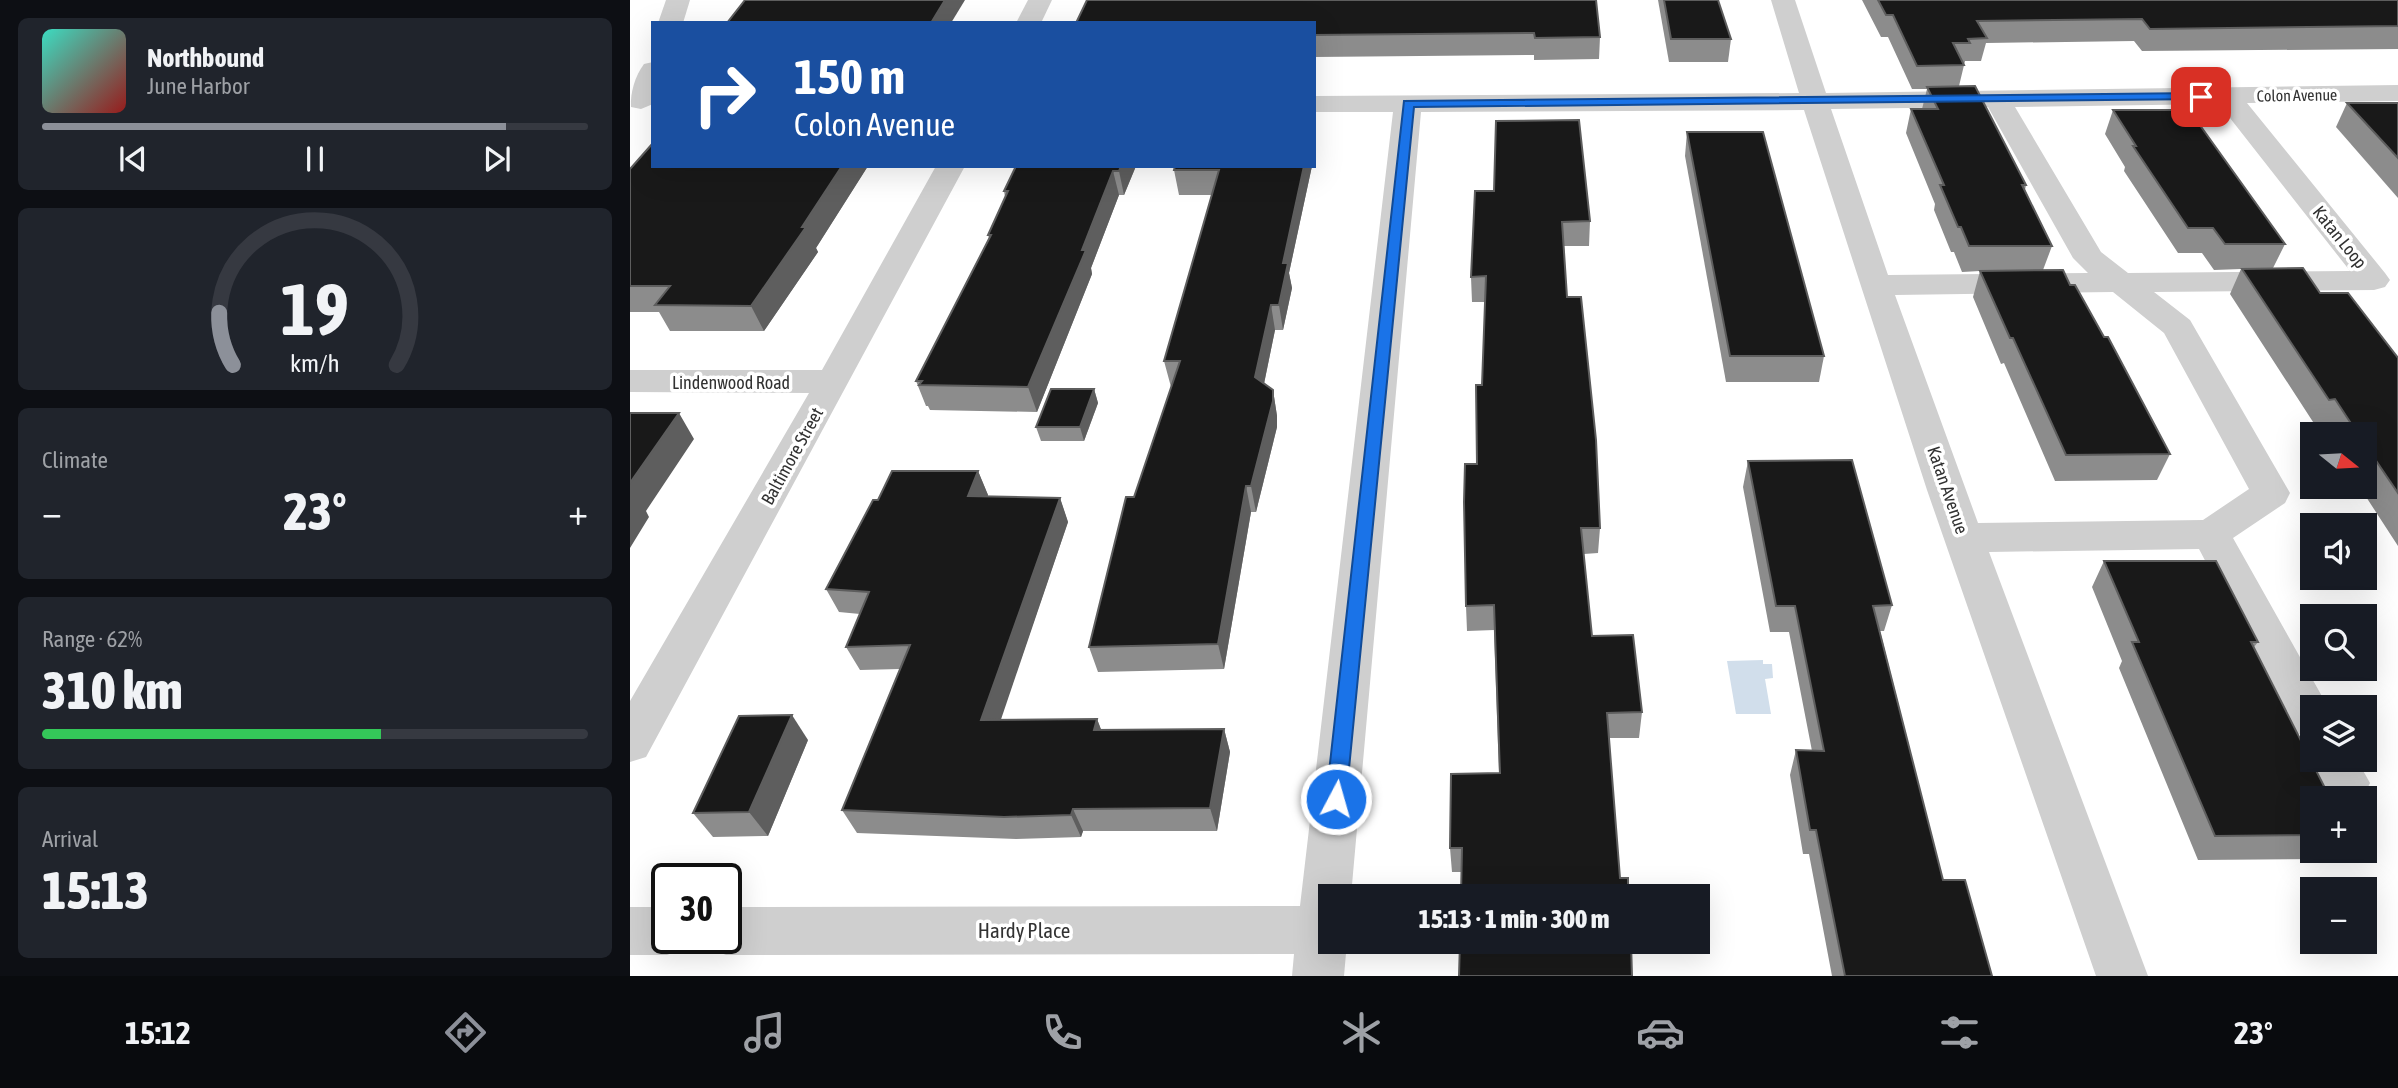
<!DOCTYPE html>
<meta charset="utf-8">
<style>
:root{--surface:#171b24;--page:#20242c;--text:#f1f3f6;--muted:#9ea1a6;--line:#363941;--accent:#8c9099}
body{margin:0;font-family:"Asap Condensed",sans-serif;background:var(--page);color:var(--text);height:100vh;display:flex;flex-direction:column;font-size:26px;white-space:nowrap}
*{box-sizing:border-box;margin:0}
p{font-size:23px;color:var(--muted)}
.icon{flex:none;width:38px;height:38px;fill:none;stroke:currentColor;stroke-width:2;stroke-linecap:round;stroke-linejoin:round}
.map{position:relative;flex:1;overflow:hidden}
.details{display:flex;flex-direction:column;gap:18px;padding:18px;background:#0d0f14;width:630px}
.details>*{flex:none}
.guide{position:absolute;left:21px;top:21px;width:665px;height:147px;border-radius:0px;box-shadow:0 7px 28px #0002;background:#1a4fa0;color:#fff;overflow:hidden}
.needle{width:46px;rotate:108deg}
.controls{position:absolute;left:1670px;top:422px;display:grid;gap:14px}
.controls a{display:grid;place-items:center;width:77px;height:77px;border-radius:0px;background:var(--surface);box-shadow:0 7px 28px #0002;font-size:35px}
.speed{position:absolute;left:21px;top:863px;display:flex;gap:14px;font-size:35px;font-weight:700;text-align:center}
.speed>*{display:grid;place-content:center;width:91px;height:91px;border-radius:50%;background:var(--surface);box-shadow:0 7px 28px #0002;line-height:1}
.speed .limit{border:4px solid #111;border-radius:10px;background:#fff;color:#111}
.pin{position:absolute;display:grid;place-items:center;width:60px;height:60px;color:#fff;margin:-30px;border-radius:14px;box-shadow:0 4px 10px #0006}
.me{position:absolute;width:77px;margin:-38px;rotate:6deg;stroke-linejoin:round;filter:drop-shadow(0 0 5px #0008)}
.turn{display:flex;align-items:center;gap:24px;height:147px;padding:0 28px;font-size:32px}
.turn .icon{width:91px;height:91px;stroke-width:2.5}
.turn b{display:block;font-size:49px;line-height:60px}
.big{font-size:52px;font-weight:800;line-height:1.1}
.details .tile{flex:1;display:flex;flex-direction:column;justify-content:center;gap:10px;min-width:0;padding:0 24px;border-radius:10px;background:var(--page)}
.details .dial{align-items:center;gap:0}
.dial svg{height:182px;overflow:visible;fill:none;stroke:var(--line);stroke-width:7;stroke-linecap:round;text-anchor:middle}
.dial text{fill:var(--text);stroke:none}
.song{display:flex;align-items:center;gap:21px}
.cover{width:84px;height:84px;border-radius:10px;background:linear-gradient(135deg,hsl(170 70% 55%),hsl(0 70% 35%))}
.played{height:7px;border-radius:4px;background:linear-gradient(90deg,var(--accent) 85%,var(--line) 85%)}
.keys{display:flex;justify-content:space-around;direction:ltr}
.heat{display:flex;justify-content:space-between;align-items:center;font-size:38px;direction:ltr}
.charge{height:10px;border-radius:5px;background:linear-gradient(90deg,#34c759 62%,var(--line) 0)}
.trip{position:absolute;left:688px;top:884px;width:392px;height:70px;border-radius:0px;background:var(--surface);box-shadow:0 7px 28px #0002;font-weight:800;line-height:70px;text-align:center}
.menu{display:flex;height:112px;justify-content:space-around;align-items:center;background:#090b0e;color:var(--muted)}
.menu .icon{width:49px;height:49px}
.menu .active{color:var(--accent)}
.menu b{font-size:32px;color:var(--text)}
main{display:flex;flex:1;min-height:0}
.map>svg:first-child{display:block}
.water{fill:#d1deeb}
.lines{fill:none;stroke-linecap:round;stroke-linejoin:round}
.minor{fill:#cfcfcf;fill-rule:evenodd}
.wall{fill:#8c8c8c}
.shaded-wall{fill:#5e5e5e}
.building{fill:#191919;stroke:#5e5e5e;stroke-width:2}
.route{fill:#1a73e8;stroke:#114b97;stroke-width:2}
.labels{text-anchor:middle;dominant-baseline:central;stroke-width:7;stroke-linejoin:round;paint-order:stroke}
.far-street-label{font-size:16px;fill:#323232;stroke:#fff}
.street-label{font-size:18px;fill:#323232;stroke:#fff}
.near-street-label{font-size:21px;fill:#323232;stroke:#fff}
</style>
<main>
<section class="details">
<div class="tile">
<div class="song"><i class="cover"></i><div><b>Northbound</b><p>June Harbor</p></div></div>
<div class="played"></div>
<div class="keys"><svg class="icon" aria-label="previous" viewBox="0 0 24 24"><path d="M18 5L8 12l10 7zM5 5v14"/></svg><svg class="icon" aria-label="pause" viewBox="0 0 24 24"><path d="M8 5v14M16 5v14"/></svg><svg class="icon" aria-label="next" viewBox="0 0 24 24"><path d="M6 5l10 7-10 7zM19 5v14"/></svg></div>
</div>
<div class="tile dial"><svg viewBox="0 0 100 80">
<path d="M14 69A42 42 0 1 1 86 69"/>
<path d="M14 69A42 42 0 0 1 8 46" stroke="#8c9099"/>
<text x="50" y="56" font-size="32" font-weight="700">19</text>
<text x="50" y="72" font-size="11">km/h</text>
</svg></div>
<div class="tile"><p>Climate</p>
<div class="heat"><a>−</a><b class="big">23°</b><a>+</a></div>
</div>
<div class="tile"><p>Range · 62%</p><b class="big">310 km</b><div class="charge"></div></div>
<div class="tile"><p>Arrival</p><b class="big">15:13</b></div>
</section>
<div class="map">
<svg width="1768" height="976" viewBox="0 0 1768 976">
<rect width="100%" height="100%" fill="#fff"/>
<path class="water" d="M1133,660V664H1142L1143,678L1135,679L1141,714H1106L1097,661Z"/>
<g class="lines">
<g class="minor">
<path d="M36,0H60L53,23H28Z"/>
<path d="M398,0H422L411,23H386Z"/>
<path d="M1141,0H1165L1196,93L1768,85V101L1617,103L1755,273L1760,280L1755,287L1744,290L1524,292L1560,320L1660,493L1655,503L1603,538L1698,707H1682V739L1666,733L1569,549L1359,552L1518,976H1466L1297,490L1174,110L791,112L721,896H700V942H717L714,976H662L664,954L96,955L78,948L73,938H96V907L670,906L763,112H684V96L1169,93ZM1589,104L1720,271L1498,273L1471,252L1385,107ZM1358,107L1443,258L1458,273L1258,275L1201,109ZM1483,292L1534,333L1619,489L1573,520L1348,523L1265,295Z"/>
<path d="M23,62V104L11,109L1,107C0,93 5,76 14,64Z"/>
<path d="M306,166H335L16,757L0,762V701L179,393L0,392V370H192Z"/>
<path d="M1682,756V760H1727L1740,783L1733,797H1699L1680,760Z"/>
<path d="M0,907H37V938H60L55,948L37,955H0Z"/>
</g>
</g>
<g class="wall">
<path d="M457,0L970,37L969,59L904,60V55L684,57V23Z"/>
<path d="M1028,0H1088L1101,39L1098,62H1039Z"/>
<path d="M1232,0H1768V49L1512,51L1504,41L1356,43L1351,61H1335L1329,86L1396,185L1395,190L1422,246L1413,270L1440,285L1474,337L1540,454L1527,480L1425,481L1374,363L1371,364L1343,297L1350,271L1332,272L1324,252H1321L1304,210L1305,204L1276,133L1281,109H1292L1297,89H1282L1258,37H1251Z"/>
<path d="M1717,103H1768V198L1706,127Z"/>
<path d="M1483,110L1655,244L1643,268L1690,293L1768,358V546L1729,486H1734V434H1695L1690,425H1685L1600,294L1611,269L1584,270L1572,253H1548L1494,171L1495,167L1475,134Z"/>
<path d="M1057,132L1194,356L1189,382H1096L1055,156Z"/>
<path d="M23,166H238L186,248L188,252L134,331H40L29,312H0V169Z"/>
<path d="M386,166H506L494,195H489L461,268L462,274L407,412L300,410L298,406H296L286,381L359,238L358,235L375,197L374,191Z"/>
<path d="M682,166L659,273L662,288L653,330H645L634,384L643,390L647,416V427L626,512H621L594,669L468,672L459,647L504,497L541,387L534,361L582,195H549L544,170Z"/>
<path d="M845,191L960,221L959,246H934L937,297L970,528L968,553L954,554L962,636L1012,712L1009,738H979L831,872H822L820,848L869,773L864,630L837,631L836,606L852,385L855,302H842L841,277Z"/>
<path d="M464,389L468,403L454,441H411L406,427Z"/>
<path d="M1118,461L1262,605L1254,631H1250L1313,880L1362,976H1202L1179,854H1173L1160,775L1166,750L1182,751L1159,632H1140L1113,487Z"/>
<path d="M348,471L358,495L357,497L430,498L438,522L370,720L467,719L471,730L594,729L600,752L587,831H453L451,837L386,839L227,833L212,810L270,669L230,670L216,647L230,614L209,612L196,589L248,500Z"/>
<path d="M1474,561L1628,642L1624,647L1682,798V850H1705L1698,859L1568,860L1489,668L1492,661L1462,587Z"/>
<path d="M178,740L138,836L83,837L63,813Z"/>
</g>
<g class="shaded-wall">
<path d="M315,0H335L321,23H301Z"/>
<path d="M684,128L686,145L684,155Z"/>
<path d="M212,166H238L186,248L188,252L134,331L121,306Z"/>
<path d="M491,166H506L494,195L489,171Z"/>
<path d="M674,166H682L659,273L662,288L653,330L649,305L653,263Z"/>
<path d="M483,171L489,195L461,268L462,274L407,412L398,387Z"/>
<path d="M641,305L645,330L630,403L625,377Z"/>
<path d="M464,389L468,403L454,441L450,427Z"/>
<path d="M643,390L647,416V427L626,512L621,486Z"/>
<path d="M49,413L64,439L16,511L19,517L0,548V483Z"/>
<path d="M348,471L358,495L348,520L338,496Z"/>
<path d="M616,486L621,512L594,669L588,644Z"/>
<path d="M430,498L438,522L363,743L351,720Z"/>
<path d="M162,715L178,740L138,836L119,812Z"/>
<path d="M467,719L476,742L464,730Z"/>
<path d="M594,729L600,752L587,831L580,808Z"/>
<path d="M443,809L453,831L451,837L441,815Z"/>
</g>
<g class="building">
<path d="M115,0H315L301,23H97Z"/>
<path d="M457,0H966L970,37L905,38L904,33L684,35V23H446Z"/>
<path d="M1034,0H1088L1101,39H1041Z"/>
<path d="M1248,0H1768V26L1520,29L1512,19L1347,21L1357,38L1338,39L1340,43H1323L1334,65L1287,66L1263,15H1256Z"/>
<path d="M1345,86L1396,185H1392L1422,246H1339L1331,227H1328L1310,185H1314L1281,109H1308L1297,87Z"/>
<path d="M1717,103H1768V158Z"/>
<path d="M1483,110H1559L1655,244H1595L1583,228H1558L1503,146H1506Z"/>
<path d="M949,120L960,221L932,222L937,297H951L966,440L970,528H951L962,636L1003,635L1012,712L977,713L990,878H998V896H831L832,848H820L821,774L870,773L864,605L836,606L834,502L835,464H847L846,385H852L856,276L841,277L845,191H864L866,121Z"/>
<path d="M1057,132H1133L1194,356H1100Z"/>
<path d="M23,143V166H212L172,227H176L121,306L25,305L40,286H0V169Z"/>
<path d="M386,166H491L489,171H483L452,250H456L398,387L289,385L292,381H286L361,235H358L378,191H374Z"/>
<path d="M545,166H674L653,263H658L649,305H641L625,377L643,390V401L621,486H616L588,644L459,647L496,497H504L550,361H534L589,170H544Z"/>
<path d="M1673,268L1690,293H1718L1768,358V493L1734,443V434H1728L1705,399L1699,400L1612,269Z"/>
<path d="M1433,270L1440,285H1445L1474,337H1478L1540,454L1436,455L1383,338H1380L1350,271Z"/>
<path d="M421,389H464L450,427H406Z"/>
<path d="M0,413H49L0,483Z"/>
<path d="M1222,460L1262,605L1243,606L1313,880H1335L1362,976H1215L1186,830H1180L1166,750L1194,751L1165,606H1146L1118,461Z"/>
<path d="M262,471H348L338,496L430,498L351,720L467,719L464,730L594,729L580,808L443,809L441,815L374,817L212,810L280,645L216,647L239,592L196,589L243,500H248Z"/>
<path d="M1474,561H1586L1628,642H1621L1700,798H1682V835L1585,836L1502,642H1509Z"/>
<path d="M162,715L119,812L63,813L109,716Z"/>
<path d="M830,942H1001L1002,976H829Z"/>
</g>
<path class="route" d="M1571,93L1577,97L1575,99L784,107L716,799L713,805L706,807L699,805L696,799L774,101Z"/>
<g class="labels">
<g class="far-street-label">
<text transform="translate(1667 95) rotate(-1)">Colon Avenue</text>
</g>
<g class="street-label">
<text transform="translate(1710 237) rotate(51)">Katan Loop</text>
<text x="101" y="382">Lindenwood Road</text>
<text transform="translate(162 456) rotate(-61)">Baltimore Street</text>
<text transform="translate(1318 490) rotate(71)">Katan Avenue</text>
</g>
<g class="near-street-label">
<text x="394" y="930">Hardy Place</text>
</g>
</g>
</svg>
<div class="controls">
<a><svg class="needle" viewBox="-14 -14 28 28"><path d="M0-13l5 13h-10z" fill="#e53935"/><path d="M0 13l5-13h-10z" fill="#9ea1a6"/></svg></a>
<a><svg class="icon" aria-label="sound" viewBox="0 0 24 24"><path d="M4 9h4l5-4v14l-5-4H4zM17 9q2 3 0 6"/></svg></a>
<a><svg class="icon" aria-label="search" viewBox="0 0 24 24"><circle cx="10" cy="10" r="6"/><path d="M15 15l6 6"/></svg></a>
<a><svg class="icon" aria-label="layers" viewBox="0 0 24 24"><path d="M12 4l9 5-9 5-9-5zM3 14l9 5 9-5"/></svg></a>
<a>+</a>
<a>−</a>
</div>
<div class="speed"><div class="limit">30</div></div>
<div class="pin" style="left:1571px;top:97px;background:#d93025"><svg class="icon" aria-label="arrive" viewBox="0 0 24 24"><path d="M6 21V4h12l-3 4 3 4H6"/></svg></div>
<svg class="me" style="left:706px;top:799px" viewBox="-20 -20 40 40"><circle r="17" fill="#1a73e8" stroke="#fff" stroke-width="3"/><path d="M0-11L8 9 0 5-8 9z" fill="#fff"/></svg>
<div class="trip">15:13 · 1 min · 300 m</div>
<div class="guide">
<div class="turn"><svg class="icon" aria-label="right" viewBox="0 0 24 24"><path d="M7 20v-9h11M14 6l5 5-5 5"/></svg><div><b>150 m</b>Colon Avenue</div></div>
</div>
</div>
</main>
<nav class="menu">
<b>15:12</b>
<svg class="icon active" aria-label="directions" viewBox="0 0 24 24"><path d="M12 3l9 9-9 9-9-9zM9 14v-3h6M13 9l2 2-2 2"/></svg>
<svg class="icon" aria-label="music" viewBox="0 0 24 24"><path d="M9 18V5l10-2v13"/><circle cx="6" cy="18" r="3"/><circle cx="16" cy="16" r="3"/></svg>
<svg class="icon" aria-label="phone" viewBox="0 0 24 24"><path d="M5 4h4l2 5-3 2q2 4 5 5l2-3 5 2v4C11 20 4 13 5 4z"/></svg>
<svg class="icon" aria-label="climate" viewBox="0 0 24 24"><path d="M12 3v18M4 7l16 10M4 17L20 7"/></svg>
<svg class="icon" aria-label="car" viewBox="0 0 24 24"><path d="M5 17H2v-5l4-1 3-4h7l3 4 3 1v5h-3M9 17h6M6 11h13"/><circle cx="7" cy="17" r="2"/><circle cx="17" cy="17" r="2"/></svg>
<svg class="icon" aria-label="filters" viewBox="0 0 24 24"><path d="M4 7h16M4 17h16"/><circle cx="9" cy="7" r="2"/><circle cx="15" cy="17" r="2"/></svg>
<b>23°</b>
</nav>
